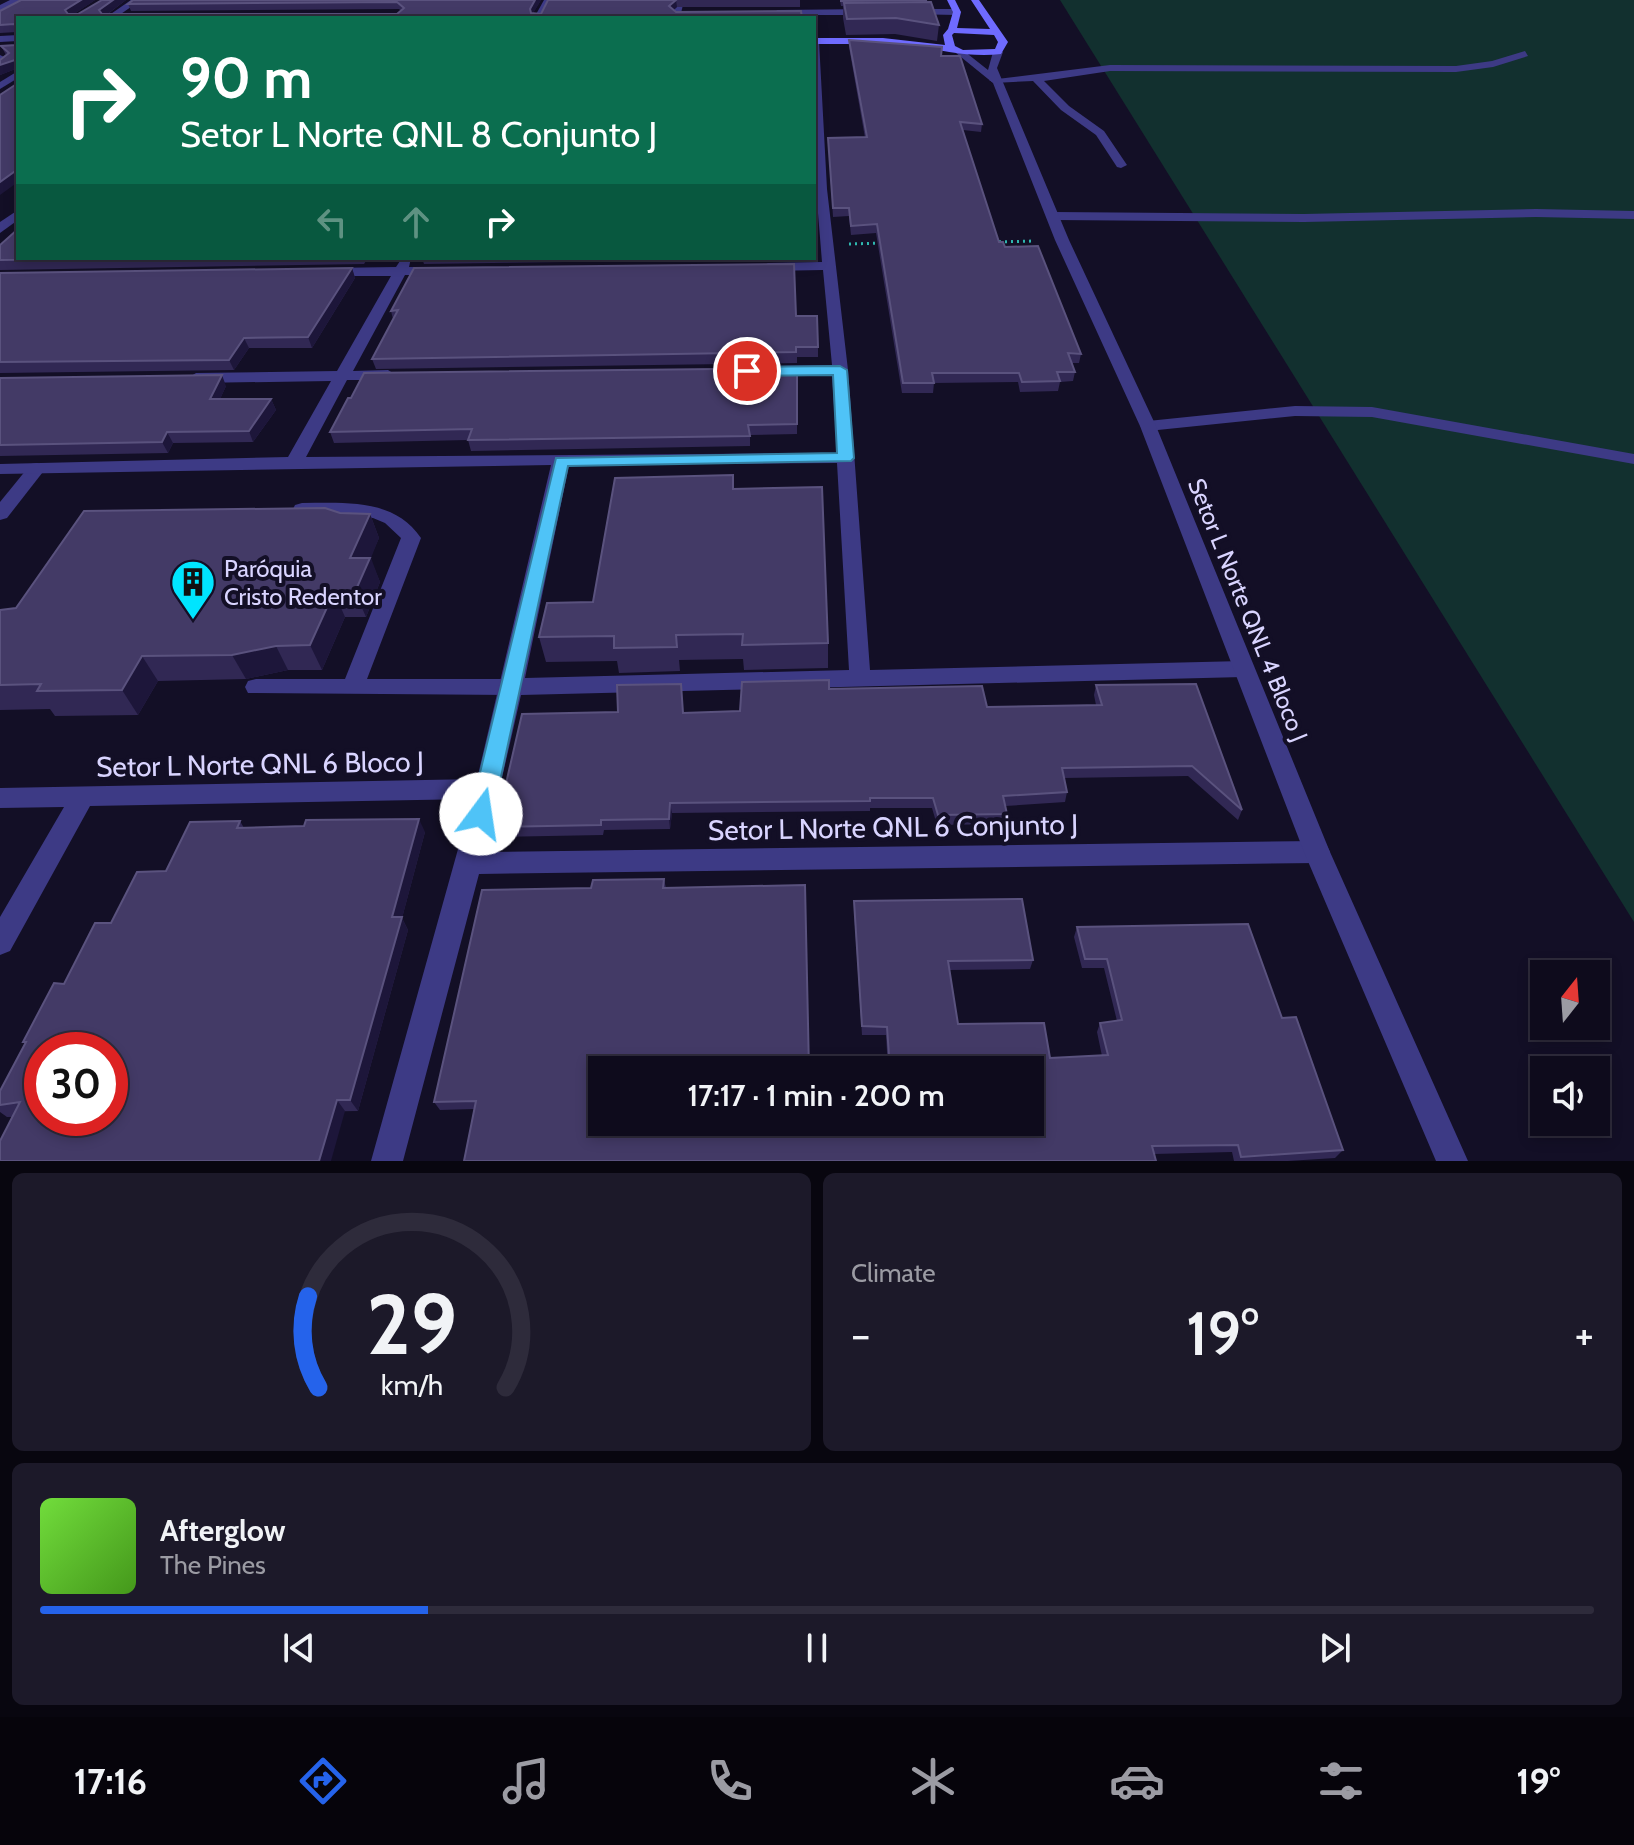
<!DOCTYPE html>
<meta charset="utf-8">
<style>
:root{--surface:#0e0b1c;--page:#1c1929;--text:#f1f3f6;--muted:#9b9ba3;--line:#2e2b3b;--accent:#2563eb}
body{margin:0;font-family:Cabin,sans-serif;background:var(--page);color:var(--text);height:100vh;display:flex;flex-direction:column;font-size:30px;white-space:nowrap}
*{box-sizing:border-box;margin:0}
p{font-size:26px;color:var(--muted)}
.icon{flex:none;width:44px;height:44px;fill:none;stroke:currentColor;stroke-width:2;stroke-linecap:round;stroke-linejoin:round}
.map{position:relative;height:1161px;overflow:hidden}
.sheet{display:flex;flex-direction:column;gap:12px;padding:12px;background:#08060f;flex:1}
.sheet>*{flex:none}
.top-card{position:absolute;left:16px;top:16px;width:800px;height:244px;border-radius:0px;box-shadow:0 4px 12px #0003,0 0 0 2px var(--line);background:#0b6e4f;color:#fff;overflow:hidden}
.needle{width:52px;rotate:17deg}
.buttons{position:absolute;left:1530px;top:960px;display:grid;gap:16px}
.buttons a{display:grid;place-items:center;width:80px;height:80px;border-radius:0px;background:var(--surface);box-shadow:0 4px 12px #0003,0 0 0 2px var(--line);font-size:40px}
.speed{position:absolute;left:24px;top:1032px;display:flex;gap:16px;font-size:40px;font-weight:700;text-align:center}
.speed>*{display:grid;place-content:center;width:104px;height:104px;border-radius:50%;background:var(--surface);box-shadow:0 4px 12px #0003,0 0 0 2px var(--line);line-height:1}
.speed .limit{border:12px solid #d22;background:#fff;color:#111}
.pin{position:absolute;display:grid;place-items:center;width:68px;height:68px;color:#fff;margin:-34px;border:4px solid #fff;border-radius:50%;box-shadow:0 2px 8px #0007}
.me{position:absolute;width:88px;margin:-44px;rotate:14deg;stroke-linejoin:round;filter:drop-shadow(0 0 6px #0008)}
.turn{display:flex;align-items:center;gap:28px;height:168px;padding:0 32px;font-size:36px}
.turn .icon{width:104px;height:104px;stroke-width:2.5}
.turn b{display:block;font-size:56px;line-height:68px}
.lanes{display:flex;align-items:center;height:76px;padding:0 32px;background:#0003;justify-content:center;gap:40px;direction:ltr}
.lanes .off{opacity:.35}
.big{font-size:60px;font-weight:600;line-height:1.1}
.sheet .widget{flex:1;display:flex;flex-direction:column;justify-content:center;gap:12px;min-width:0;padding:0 28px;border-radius:12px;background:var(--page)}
.sheet .dial{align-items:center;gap:0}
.dial svg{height:208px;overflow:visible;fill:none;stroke:var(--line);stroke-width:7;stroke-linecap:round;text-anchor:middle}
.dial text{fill:var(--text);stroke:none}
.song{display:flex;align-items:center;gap:24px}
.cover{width:96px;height:96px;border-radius:12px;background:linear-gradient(135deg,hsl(100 70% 55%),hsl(100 70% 35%))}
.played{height:8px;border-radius:4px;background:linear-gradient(90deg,var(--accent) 25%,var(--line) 25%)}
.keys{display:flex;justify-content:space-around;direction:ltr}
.heat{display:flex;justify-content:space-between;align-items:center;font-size:44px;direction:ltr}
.sheet .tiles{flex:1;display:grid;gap:12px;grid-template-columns:1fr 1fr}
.widget:last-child{grid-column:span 2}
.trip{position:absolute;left:588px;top:1056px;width:456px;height:80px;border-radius:0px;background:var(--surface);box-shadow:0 4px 12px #0003,0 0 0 2px var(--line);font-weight:600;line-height:80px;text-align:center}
.dock{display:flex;height:128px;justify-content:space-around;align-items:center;background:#06040b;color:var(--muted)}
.dock .icon{width:56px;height:56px}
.dock .active{color:var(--accent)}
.dock b{font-size:36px;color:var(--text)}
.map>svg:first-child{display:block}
.green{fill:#12302f}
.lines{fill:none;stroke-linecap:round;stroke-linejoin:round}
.path{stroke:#2fb8b0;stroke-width:3;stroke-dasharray:2 4;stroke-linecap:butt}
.service{fill:#3d3a85;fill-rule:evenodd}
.minor{fill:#3d3a85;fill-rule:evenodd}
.tertiary{fill:#3d3a85;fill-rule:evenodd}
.secondary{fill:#6f6bff;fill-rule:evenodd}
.wall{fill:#312854}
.shaded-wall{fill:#1d163a}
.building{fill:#433a66;stroke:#5a527e;stroke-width:2;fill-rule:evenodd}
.route{fill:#4fc3f7;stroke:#337fa1;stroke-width:2}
.labels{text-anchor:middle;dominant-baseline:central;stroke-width:8;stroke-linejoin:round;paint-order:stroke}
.poi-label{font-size:24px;fill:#d9d4ff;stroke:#130f26;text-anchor:start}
.street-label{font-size:24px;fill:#d9d4ff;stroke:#130f26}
.near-street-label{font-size:28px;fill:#d9d4ff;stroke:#130f26}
</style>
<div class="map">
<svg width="1634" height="1161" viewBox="0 0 1634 1161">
<rect width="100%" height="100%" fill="#130f26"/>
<path class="green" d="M1060,0H1634V922Z"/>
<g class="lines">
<g class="path">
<path d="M993,242L1035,241"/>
<path d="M849,244L883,243"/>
</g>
<g class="service">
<path d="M10,0H20L0,11V5Z"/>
<path d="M18,35V41L0,42V36Z"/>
<path d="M1525,51L1528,56L1493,67L1456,72L1110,71L1044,81L1069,106L1104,131L1127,165L1121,168L1117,167L1096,135L1061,110L1033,81L994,83L989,80L1110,65L1456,66L1492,61Z"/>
<path d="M0,55L10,60L0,68Z"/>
<path d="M1536,209L1634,211V219L1536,217L1304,222L1054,220L1048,216L1054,212L1304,214Z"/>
<path d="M1295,406L1372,407L1634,454V464L1372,417L1295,416L1148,431L1140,426L1148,421Z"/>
<path d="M37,463L46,468L7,518L0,520V502L31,464Z"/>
<path d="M302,503C345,503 394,498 421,538L367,679H512L520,681L523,687L520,693L512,695L248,693L245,687L248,681L256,679H345L401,538L385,523L373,518L295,513L293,509L295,505Z"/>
</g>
<g class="minor">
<path d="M131,0H141L115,18H105Z"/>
<path d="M544,0H552L542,18H534Z"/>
<path d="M676,0H684L680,18H672Z"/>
<path d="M909,9H957L961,12L957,15L906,14Z"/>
<path d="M777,10L869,9L873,12L869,15H774Z"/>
<path d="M814,38L819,41L827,189L848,370L870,670L1243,661L1251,663L1254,669L1251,675L1243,677L521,695L485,852L1317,841L1326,844L1330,852L1326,860L1317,863L479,874L403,1161H371L472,799L90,806L10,951L0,955V917L64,807L0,808V788L477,779L551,465L0,474V464L288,457L331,381L196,383L188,378L196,373L337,371L391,276H328L321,272L328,268L396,267L402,258H411L409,267H440L447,271L440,275H405L353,371L388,370L396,375L388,380H347L306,457L837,453L832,375L772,376L764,371L772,366L832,365L823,270L768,271L761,267L768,263L822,262L814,164ZM837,463L849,670L525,678L569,465Z"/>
<path d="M18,71V78L0,89V82Z"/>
<path d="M18,210V220L0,233V222Z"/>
</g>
<path class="tertiary" d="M998,49L1003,52L997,68L1069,240L1156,426L1330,852L1468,1161H1436L1304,852L1140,426L1055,240L993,83L956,53L964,51L988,70L993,52Z"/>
<path class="secondary" d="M947,0H955L961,12L957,28L990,29L971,0H979L1008,42L1001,54C971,58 944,50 914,47C880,43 849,44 814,44V38H883L945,45L943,35L948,29L953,12ZM954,33L994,35L998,42L995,49L963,50L955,46L952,35Z"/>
</g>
<g class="wall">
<path d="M21,0H95L74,14H78L102,0H126L108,14H397L401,11L399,9L131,11L128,4L133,0H541L533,13L541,14L548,0H800V7H677L674,10L676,12L801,11L802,18H18V68L0,75V60L6,55L1,46L16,45L17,32L0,33V11Z"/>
<path d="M840,0H927L939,25L937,41L895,34L846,35L843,18V6H841Z"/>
<path d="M849,40L941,56L982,124L981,132L963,130L999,242L1005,247L1081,354L1079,363H1072L1075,372L1073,381L1060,382L1058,391L1020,392L1018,382L934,383L933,393H902L876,233L851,235L849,216L833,217L828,138H865L849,47Z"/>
<path d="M0,245L18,258H368L364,264L0,270Z"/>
<path d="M422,258H794V259L424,264Z"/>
<path d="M352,268L355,278L312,348H249L234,370L0,373V273Z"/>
<path d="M391,311L796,316L818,347V357H797V363L376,369L372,359L393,319Z"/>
<path d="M797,368V434L750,435V446L471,451L468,440L334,443L330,432Z"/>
<path d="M0,378L226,386L220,399H271L276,410L253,442L173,443L168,453L0,456Z"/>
<path d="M733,475L734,489L828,643V668L744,670L743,659L679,660L680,671L619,673L617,661L546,662L539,637L593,602Z"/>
<path d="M340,513L370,514L379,538L370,558L380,582L366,617H345L322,670H288L246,679L158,681L138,715L55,716L50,709L0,710V610L16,608Z"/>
<path d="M1096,685L1242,810L1238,820L1188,776L1064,778L1067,792L1065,802L1005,806L1007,814L1004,824L937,825L932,808H870V811L672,813L670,829L604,830L603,835L499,837L496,827L684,713L740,711L829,689L987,707L1096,705L1094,695Z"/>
<path d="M240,821L244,828L425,832L402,918L408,930L358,1111L7,1117L0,1112V1091L25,1043L23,1042L64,984L111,923L166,871Z"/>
<path d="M664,879L666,888L805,885L809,1070H602V1122H1030V1070H888L886,1035H862L854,911V901L1022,899L1033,960L1030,969L949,970L958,1024L1044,1023L1050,1058L1102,1056L1097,1032L1100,1023L1117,1021L1104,968H1082L1074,937L1077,927L1248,924L1282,1018L1296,1017L1343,1150L1335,1158L1288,1161H1234L1232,1152L1154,1154L1156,1161H464L474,1109L440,1110L434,1102L482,890L591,888L593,880Z"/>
</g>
<g class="shaded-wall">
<path d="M81,0H95L68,18L65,10Z"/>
<path d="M113,0H126L102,18L99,10Z"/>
<path d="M535,0H541L531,17L530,9Z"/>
<path d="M676,0L677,7L670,13L669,6Z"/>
<path d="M18,59V68L0,75V65Z"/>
<path d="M18,169V182L0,195V182Z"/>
<path d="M352,268L355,278L312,348L308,337Z"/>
<path d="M244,338L249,348L234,370L229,360Z"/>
<path d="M222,375L226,386L215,410L210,399Z"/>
<path d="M271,399L276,410L253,442L249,431Z"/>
<path d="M167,432L173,443L168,453L162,442Z"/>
<path d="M370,514L379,538L371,558L380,582L366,617L355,592L350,558Z"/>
<path d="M334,592L345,617L322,670L310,645Z"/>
<path d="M276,646L288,670L246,679L232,655Z"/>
<path d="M142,656L158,681L138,715L122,690Z"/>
<path d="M670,803L672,813L670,829L669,819Z"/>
<path d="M419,819L425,832L402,918L408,930L358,1111L350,1100L392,917Z"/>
<path d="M337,1100L345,1111L331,1161H319Z"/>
</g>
<g class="building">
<path d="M21,0H81L65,10L68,14H78L102,0H113L99,10L102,14H397L404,8L397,2L128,4L133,0H535L530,9L531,13L541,14L548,0H676L669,6L676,12L801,11L802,18H18V59L0,65V60L9,53L1,46L16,45L17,27L14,24L0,25V11Z"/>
<path d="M841,0H927L841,1Z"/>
<path d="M931,2L939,25L896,18L847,19L844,3Z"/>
<path d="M849,40L942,47L941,56H960L982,124L960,122L999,242H1003L1005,247L1038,246L1081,354L1068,353L1075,372H1057L1060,381L1022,382L1019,373H932L934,383H903L877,224L851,226L849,208H833L828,138L867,137Z"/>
<path d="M18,83V169L0,182V95Z"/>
<path d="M18,229V258H121L0,260V245Z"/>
<path d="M794,264L796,316H817L818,347H796V352L372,359L398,310L391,311L414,268Z"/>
<path d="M352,268L308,337L244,338L229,360L0,362V273Z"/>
<path d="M797,368V424L748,425L750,436L468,440L472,429L330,432L348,398H351L364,373Z"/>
<path d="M222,375L210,399H271L249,431L167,432L162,442L0,445V378Z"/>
<path d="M733,475V489L822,487L828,643L742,645L743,634L676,635L677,647L614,648V636L539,637L547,603L593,602L615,478Z"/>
<path d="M325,508L340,513L370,514L350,558H370L355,592H334L310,645L276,646L232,655L142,656L122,690L37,691L41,684L0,685V610L16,608L84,511Z"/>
<path d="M829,680V689L982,686L987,707L1102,705L1096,685L1196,684L1242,810L1192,766L1062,768L1067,792L1003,796L1007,814L938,815L933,798H870V801L670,803L669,819L601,820V825L496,827L522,714L618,712L617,685L681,684L683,713L740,711L742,682Z"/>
<path d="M419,819L392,917H402L350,1100H337L319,1161H0V1141L20,1102L0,1105V1091L26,1042H23L54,983L64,984L95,923H111L137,872L166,871L190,822L240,821L237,828L304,826L306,820ZM42,1050H110V1118H42Z"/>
<path d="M664,879L663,888L805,885L809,1070H602V1122H1030V1070H890L887,1027L862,1026L854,901L1022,899L1033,960L948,961L958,1024L1044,1023L1050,1058L1108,1055L1100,1023L1122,1020L1107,959H1085L1077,927L1248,924L1282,1018L1296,1017L1343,1150L1241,1157L1238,1145L1152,1146L1156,1161H464L476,1101L434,1102L482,890L591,888L593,880Z"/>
</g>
<path class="route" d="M840,366L847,370L854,458L851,461L568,466L493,814L489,820L481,823L473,820L470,814L556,458L837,453L833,375L747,376L739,371L747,367Z"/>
<defs>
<g id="building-pin" transform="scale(2.3)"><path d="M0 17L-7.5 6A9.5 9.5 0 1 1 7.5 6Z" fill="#00e5ff" stroke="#130f26"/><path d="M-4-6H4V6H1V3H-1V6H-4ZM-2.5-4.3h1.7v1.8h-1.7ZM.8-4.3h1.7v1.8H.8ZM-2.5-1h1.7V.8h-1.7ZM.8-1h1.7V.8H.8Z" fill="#111"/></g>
</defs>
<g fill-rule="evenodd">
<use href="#building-pin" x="193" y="582"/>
</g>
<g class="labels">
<g class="poi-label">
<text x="224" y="568">Paróquia<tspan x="224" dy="28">Cristo Redentor</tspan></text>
</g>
<g class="street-label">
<text transform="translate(1248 610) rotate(68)">Setor L Norte QNL 4 Bloco J</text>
</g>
<g class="near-street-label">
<text transform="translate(260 764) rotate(-1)">Setor L Norte QNL 6 Bloco J</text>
<text transform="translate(893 827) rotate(-1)">Setor L Norte QNL 6 Conjunto J</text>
</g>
</g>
</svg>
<div class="buttons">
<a><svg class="needle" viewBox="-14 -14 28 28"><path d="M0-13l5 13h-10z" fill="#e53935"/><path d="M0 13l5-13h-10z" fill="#9b9ba3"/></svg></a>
<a><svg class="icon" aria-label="sound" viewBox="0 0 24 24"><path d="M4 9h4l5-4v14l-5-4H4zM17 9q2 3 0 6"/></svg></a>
</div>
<div class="speed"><div class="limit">30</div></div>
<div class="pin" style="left:747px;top:371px;background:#d93025"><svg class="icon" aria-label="arrive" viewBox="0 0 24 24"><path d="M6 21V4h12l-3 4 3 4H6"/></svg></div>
<svg class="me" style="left:481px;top:814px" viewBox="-20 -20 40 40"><circle r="19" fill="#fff"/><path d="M0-13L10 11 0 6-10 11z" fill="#4fc3f7"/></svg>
<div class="trip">17:17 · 1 min · 200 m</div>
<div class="top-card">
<div class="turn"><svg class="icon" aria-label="right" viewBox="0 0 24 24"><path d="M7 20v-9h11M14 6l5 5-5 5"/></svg><div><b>90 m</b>Setor L Norte QNL 8 Conjunto J</div></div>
<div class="lanes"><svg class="icon off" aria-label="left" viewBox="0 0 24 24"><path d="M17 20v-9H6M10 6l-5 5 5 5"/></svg><svg class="icon off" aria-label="ahead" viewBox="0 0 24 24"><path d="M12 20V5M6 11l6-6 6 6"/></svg><svg class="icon" aria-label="right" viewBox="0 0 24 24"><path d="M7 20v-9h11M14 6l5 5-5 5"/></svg></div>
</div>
</div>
<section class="sheet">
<div class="tiles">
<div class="widget dial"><svg viewBox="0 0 100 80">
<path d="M14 69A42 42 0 1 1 86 69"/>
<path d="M14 69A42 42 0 0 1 10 34" stroke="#2563eb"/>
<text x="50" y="56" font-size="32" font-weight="700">29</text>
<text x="50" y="72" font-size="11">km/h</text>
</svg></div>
<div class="widget"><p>Climate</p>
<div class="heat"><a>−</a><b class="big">19°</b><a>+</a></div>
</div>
<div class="widget">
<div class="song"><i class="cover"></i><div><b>Afterglow</b><p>The Pines</p></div></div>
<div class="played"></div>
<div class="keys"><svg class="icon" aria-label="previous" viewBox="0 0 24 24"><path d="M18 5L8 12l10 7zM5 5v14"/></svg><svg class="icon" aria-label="pause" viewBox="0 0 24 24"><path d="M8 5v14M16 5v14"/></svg><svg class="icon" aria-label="next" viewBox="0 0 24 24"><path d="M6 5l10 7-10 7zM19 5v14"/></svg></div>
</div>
</div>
</section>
<nav class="dock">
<b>17:16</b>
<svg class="icon active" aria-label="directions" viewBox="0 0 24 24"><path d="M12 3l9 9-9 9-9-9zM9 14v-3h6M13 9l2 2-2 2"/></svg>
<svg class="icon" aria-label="music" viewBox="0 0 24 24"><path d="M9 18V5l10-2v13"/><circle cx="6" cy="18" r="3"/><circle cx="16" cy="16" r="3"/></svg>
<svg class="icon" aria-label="phone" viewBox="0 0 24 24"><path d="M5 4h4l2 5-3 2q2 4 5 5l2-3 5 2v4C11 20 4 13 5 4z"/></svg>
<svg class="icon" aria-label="climate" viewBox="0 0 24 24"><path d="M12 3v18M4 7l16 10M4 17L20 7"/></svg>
<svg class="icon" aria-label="car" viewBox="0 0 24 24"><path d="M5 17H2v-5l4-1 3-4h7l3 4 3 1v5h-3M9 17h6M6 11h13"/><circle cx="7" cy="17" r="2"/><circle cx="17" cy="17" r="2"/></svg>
<svg class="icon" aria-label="filters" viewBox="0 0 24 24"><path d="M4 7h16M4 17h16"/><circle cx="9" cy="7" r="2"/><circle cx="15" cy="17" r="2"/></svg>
<b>19°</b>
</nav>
